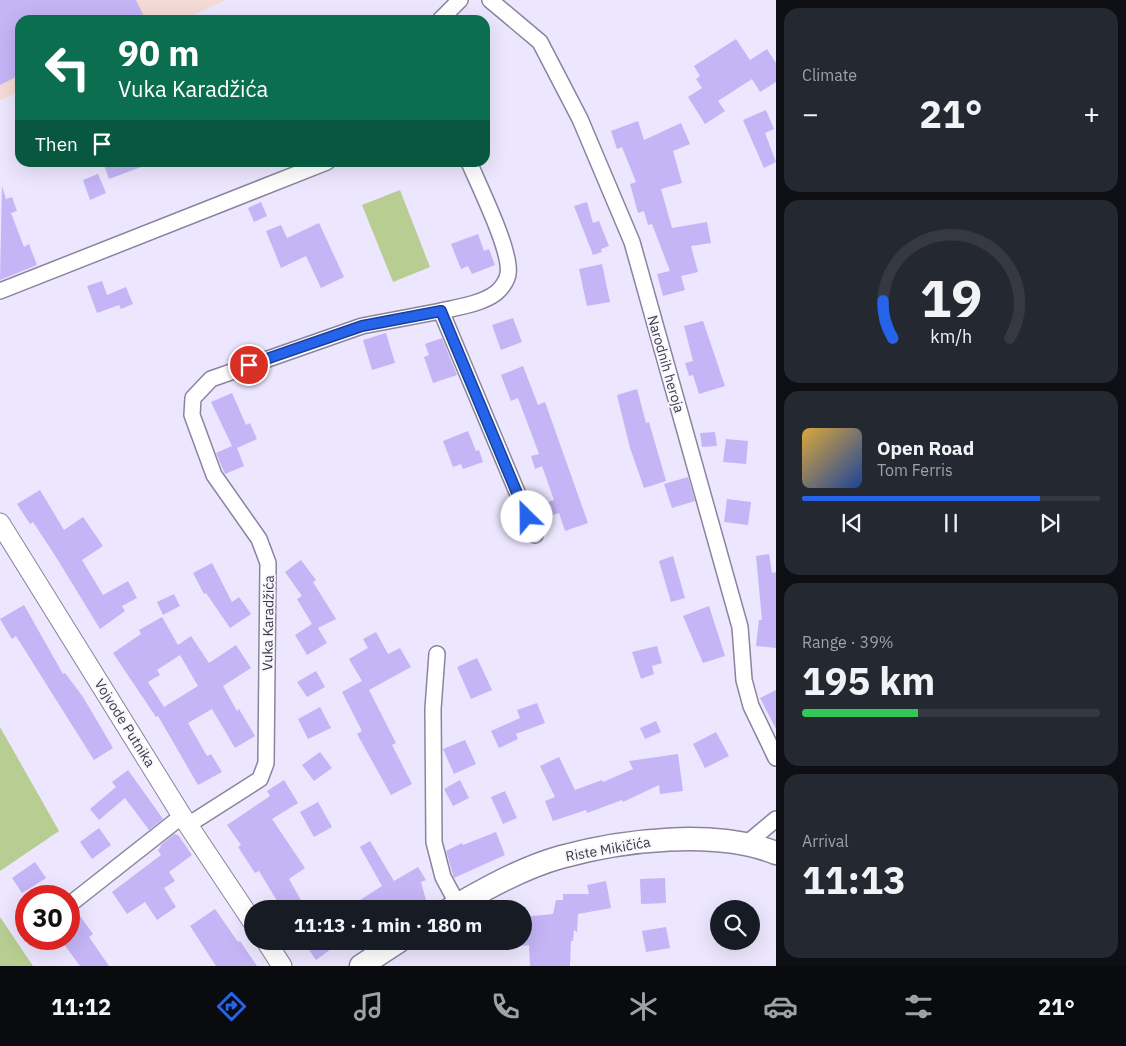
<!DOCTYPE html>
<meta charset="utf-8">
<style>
:root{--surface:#171b24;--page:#242831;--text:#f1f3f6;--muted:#9ea1a6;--line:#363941;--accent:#2563eb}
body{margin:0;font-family:"IBM Plex Sans",sans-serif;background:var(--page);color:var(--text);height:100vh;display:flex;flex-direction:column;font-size:19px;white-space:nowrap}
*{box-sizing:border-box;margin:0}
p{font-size:16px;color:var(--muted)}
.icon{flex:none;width:28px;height:28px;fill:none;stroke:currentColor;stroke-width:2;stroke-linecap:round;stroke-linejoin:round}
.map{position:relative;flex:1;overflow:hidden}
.details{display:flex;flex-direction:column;gap:8px;padding:8px;background:#0d0f14;width:350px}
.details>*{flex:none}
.top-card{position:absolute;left:15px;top:15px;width:475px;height:152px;border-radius:15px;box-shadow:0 5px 20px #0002;background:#0b6e4f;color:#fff;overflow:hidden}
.tools{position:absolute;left:710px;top:900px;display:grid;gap:10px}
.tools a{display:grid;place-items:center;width:50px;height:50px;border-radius:50%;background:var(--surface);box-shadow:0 5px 20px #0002;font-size:25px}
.speed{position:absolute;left:15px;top:885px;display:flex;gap:10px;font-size:25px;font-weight:700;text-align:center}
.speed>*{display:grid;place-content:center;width:65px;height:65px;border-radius:50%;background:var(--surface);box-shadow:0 5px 20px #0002;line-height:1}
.speed .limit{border:8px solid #d22;background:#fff;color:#111}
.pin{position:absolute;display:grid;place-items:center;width:42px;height:42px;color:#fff;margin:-21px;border:2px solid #fff;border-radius:50%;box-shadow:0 1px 5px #0007}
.me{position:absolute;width:55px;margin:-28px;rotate:337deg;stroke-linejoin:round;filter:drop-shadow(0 0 4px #0008)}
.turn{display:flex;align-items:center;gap:18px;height:105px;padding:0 20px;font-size:22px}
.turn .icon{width:65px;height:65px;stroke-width:2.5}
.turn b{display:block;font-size:35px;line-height:42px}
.then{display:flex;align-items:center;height:48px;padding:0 20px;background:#0003;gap:10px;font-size:19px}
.big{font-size:38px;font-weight:800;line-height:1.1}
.details .card{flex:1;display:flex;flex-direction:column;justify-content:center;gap:8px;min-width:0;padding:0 18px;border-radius:15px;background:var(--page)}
.details .dial{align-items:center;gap:0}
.dial svg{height:130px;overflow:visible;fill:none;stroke:var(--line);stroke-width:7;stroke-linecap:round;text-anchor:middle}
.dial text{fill:var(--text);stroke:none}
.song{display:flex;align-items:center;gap:15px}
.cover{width:60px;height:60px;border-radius:8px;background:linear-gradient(135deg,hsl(40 70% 55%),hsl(220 70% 35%))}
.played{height:5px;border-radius:2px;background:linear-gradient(90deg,var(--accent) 80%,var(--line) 80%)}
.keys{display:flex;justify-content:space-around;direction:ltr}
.heat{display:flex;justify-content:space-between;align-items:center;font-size:28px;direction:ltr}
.charge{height:8px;border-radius:4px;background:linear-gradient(90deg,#34c759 39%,var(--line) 0)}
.trip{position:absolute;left:244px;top:900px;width:288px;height:50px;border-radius:25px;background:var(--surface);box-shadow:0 5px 20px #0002;font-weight:800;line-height:50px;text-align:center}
.menu{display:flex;height:80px;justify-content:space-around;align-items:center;background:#090b0e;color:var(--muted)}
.menu .icon{width:35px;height:35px}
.menu .current{color:var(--accent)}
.menu b{font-size:22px;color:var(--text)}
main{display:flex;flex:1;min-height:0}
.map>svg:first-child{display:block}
.industrial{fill:#f4dbd5}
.green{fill:#b8cd91}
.building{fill:#c5b4f6;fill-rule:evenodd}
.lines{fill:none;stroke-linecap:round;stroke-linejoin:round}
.minor-casing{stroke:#8a849e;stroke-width:18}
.tertiary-casing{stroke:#8a849e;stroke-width:21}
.primary-casing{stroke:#8a849e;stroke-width:25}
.minor{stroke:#fff;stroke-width:15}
.tertiary{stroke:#fff;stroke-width:19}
.primary{stroke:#fff;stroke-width:22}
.route-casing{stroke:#184099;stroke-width:12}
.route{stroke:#2563eb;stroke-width:9}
.labels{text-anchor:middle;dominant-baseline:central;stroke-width:4;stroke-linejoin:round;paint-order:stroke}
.street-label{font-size:14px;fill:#3b3944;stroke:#f9f7fd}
</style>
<main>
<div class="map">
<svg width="776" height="966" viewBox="0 0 776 966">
<rect width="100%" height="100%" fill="#ece7fe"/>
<path class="industrial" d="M0,0H226L182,20H20V92L0,100Z"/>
<g class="green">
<path d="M400,190L430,267L393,282L362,205Z"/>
<path d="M0,727L59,831L0,871Z"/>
<path d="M0,917L33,966H0Z"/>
</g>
<g class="building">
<path d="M0,0H136L143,14L132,20H20V75L0,85Z"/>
<path d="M736,39L750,60L767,49L776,63V82L760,92L752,79L718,101L725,111L705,124L688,97L702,88L696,79L700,76L694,66Z"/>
<path d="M766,110L774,129L765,133L776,162L764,168L743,120Z"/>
<path d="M638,121L644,140L681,123L690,144L673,151L682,183L661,189L672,228L707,222L711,243L691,246L698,272L681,276L685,290L663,296L657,274L670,271L652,224L648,225L644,211L638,213L630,184L636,182L622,147L617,149L611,131Z"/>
<path d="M112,162H149V164L109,179L104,165Z"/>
<path d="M98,174L106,193L90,200L83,180Z"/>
<path d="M2,186L6,199L12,197L17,211L11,213L24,247L29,244L37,265L0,280Z"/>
<path d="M261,202L267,216L254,222L248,208Z"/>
<path d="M587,202L593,223L599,221L609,246L601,249L602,252L593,255L574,206Z"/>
<path d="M319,223L344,277L321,288L306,256L281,268L266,231L281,225L287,238Z"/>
<path d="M478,234L484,251L489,249L495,265L472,274L468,266L461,269L451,244Z"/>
<path d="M602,264L610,302L587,306L579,269Z"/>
<path d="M102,281L107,295L126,287L133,304L121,309L119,305L97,313L87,286Z"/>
<path d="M513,318L522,342L501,350L492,325Z"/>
<path d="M703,321L725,386L699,394L693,375L689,376L685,363L693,361L684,326Z"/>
<path d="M386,333L395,363L372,370L363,340Z"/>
<path d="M442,338L457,375L433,383L424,357L429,355L425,344Z"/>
<path d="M523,366L538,405L545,402L588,523L565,531L559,513L553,515L548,502L554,500L542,466L535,469L531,456L539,454L518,398L511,401L501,375Z"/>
<path d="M637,389L646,423L649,422L666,481L644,488L630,448L617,395Z"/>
<path d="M232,393L246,425L250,423L257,439L237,448L244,466L225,474L216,453L232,446L211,402Z"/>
<path d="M468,431L476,451L479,450L483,462L463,469L461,464L453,467L443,441Z"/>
<path d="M715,432L717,446L702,447L700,433Z"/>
<path d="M726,439L748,441L746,464L723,462Z"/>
<path d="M688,477L695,501L672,508L664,484Z"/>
<path d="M40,490L64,530L83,517L103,546L82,560L103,595L128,581L137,598L122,606L125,611L100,629L56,557L33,522L30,524L17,504Z"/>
<path d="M727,499L751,502L748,525L724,522Z"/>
<path d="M769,554L772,573L776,572V648L756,646L759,620H762L756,556Z"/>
<path d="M673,556L685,598L671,602L659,561Z"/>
<path d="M301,560L316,580L313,582L336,619L318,628L327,643L307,655L295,635L312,624L297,599L302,596L285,572Z"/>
<path d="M212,563L232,602L239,597L251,614L230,628L206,593L204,594L193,573Z"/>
<path d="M174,594L180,606L163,615L157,602Z"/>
<path d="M24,605L63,674L65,673L83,697L113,748L94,760L16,636L12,639L0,619Z"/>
<path d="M709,606L725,656L703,663L683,616Z"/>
<path d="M162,617L178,645L191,636L209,663L236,645L251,668L223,686L237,711L239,709L255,736L235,748L212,709L188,723L207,756L211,754L222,772L198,785L158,716L156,717L113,653L141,634L139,630ZM180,655L198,686L164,707L148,682L160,675L157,670Z"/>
<path d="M376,632L388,654L400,648L411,667L369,690L396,743L392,745L412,784L391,795L357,734L362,731L342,692L362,681L349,659L368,648L363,639Z"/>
<path d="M657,646L662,663L652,666L654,674L641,679L632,652Z"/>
<path d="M477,658L492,690L471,699L457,667Z"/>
<path d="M316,671L325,687L307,697L297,682Z"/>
<path d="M776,690V729L760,698Z"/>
<path d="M537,703L545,723L516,734L518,739L499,748L491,731L520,718L517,710Z"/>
<path d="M320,707L331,728L308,739L298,719Z"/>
<path d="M656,721L661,732L645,739L640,728Z"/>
<path d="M716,732L729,756L705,768L693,744Z"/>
<path d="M465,740L476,764L454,774L443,749Z"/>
<path d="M320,752L332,768L314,781L302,765Z"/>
<path d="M678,754L683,791L660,794L659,785L623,802L622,800L587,813L586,810L553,821L545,801L555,797L540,766L559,757L575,790L602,780L603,782L633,769L629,761Z"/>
<path d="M128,770L163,819L149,830L125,798L99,820L90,809L116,787L112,782Z"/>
<path d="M284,780L298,803L272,819L305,868L289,879L306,909H282L259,871L255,873L238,847L241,845L227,825L270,796L267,791Z"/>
<path d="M460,780L469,798L453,806L444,789Z"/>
<path d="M505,791L517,818L503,824L491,797Z"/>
<path d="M318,802L332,827L314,837L300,812Z"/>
<path d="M99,828L111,845L92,859L80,842Z"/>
<path d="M496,832L505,855L454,878L446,851L462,843L463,845Z"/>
<path d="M174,834L178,835L192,855L169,872L175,881L164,888L176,907L157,920L145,902L127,914L112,892L161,855L158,850L161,847L160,846Z"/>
<path d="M370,841L394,881L418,867L426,880L421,882L426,900L412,909H346L382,886L360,847Z"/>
<path d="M35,862L46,878L22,893L12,878Z"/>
<path d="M665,878L666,903L641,904L640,879Z"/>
<path d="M606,881L611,908L578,914L577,932L574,930L573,941H571L570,966H530L529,945L522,946V917L553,914L556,900H563V894H589L587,885Z"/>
<path d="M215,909L238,942L240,941L257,966H216L190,926Z"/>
<path d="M80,916L93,934L89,937L109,966H80L60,939H69V924Z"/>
<path d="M666,927L670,948L646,952L642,931Z"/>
<path d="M303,941H342L316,960Z"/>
</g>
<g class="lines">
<g class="minor-casing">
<g id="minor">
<path d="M490,0L540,42L580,119L632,242L740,627L744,680L751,706L776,758"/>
<path d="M440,20L460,0"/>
<path d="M0,291L327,162"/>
<path d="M441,311C459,307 481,304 496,293C501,289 507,281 508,274C512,252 479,186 469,162"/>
<path d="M437,654L433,709L434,842L443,877L458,905"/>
<path d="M188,825L260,779L266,763L268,563L259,539L214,475L192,415L193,398L211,379L362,326L441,311L535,535"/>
<path d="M745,845L776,819"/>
<path d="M69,905L182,816"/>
</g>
</g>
<g class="tertiary-casing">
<g id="tertiary">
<path d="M0,523L182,816L252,921"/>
<path d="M266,941L282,966"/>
</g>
</g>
<g class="primary-casing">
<g id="primary">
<path d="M450,909C485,889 522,868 561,857C623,840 715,829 776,853"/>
<path d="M361,966L399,941"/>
</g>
</g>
<use href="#minor" class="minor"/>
<use href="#tertiary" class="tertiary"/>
<use href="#primary" class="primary"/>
</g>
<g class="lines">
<g class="route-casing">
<path id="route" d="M249,365L362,326L441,311L527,517"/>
</g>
<use href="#route" class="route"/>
</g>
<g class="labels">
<g class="street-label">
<text transform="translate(666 364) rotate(74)">Narodnih heroja</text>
<text transform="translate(268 623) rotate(-89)">Vuka Karadžića</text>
<text transform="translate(125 723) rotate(58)">Vojvode Putnika</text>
<text transform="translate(608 849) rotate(-10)">Riste Mikičića</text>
</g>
</g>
</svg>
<div class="tools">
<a><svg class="icon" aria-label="search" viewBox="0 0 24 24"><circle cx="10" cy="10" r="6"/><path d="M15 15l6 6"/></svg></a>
</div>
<div class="speed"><div class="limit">30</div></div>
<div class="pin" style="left:249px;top:365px;background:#d93025"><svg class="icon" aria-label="arrive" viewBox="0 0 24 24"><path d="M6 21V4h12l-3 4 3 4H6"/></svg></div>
<svg class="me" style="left:527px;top:517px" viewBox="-20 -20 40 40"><circle r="19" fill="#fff"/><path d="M0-13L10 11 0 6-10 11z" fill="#2563eb"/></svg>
<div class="trip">11:13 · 1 min · 180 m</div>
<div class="top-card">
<div class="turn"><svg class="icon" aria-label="left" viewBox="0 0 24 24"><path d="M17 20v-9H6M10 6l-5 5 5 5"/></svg><div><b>90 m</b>Vuka Karadžića</div></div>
<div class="then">Then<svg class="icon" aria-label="arrive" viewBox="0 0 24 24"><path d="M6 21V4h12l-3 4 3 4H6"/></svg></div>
</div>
</div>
<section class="details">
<div class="card"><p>Climate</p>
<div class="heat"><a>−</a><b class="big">21°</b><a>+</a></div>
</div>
<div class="card dial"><svg viewBox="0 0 100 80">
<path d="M14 69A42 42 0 1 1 86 69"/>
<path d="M14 69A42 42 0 0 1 8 46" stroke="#2563eb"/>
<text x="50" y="56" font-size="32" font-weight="700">19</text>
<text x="50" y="72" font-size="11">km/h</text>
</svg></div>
<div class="card">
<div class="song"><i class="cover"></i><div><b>Open Road</b><p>Tom Ferris</p></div></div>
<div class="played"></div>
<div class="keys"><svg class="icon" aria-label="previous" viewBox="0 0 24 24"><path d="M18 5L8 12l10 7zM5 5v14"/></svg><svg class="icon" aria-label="pause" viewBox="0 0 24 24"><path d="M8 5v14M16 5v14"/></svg><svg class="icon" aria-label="next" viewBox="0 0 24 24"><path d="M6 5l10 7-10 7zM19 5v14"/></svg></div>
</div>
<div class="card"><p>Range · 39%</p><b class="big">195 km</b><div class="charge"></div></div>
<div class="card"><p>Arrival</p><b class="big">11:13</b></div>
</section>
</main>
<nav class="menu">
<b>11:12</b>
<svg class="icon current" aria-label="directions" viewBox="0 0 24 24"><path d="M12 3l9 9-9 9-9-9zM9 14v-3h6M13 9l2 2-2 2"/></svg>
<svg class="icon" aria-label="music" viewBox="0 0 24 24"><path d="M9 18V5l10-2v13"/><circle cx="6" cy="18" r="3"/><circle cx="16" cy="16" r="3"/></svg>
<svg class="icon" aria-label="phone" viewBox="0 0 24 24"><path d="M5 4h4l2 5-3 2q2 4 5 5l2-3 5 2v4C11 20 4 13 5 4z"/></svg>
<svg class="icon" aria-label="climate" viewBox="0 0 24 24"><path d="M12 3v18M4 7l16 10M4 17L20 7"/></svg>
<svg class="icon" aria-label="car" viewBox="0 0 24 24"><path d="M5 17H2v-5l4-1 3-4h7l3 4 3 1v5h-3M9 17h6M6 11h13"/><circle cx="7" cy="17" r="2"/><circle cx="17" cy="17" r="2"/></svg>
<svg class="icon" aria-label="filters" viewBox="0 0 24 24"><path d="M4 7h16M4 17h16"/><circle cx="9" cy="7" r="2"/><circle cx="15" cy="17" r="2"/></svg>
<b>21°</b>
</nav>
